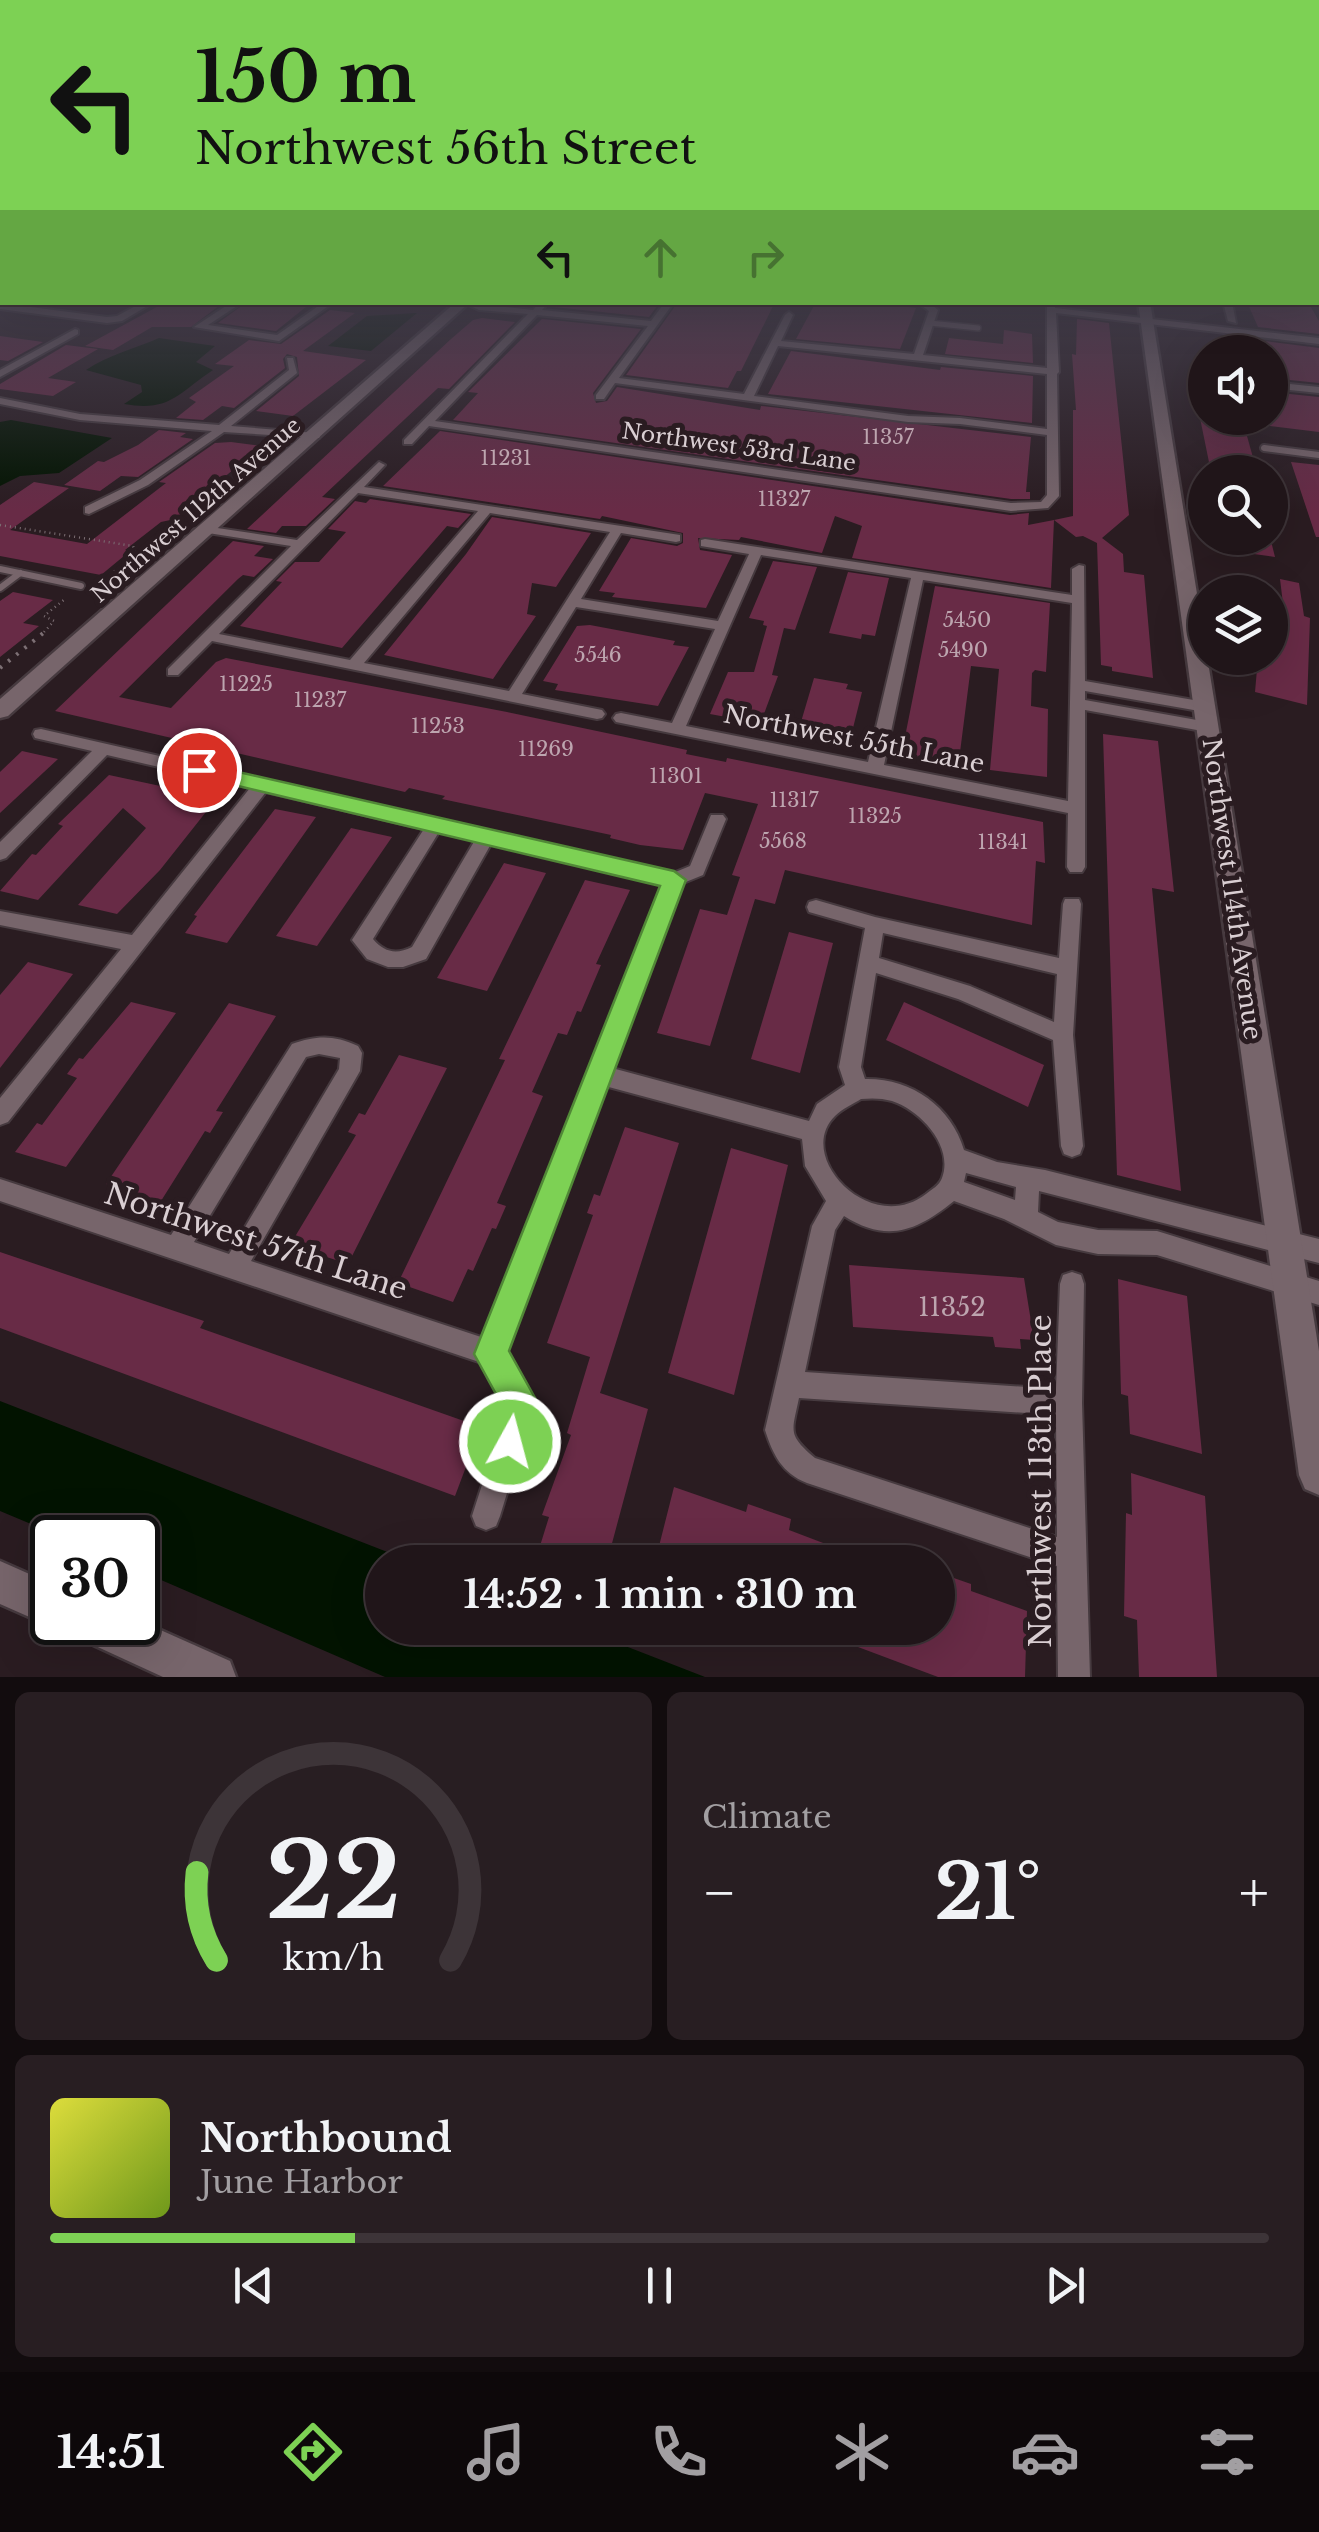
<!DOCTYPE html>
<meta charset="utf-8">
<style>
:root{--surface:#201519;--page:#281e22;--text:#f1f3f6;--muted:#a29fa2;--line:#3d3438;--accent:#7dd154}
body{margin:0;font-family:"Libre Baskerville",serif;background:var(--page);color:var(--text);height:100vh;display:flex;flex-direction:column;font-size:38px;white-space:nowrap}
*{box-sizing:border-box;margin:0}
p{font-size:32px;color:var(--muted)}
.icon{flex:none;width:55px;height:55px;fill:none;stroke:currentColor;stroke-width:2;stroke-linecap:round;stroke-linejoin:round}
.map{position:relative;height:1677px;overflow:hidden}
.side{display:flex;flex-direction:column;gap:15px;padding:15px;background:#120c0e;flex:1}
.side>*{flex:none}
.guide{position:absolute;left:0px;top:0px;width:1320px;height:305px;box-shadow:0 10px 40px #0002,0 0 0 2px var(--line);background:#7dd154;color:#111;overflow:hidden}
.tools{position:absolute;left:1188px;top:335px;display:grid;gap:20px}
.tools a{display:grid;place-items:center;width:100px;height:100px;border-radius:50%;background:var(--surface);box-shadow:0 10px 40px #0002,0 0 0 2px var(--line);font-size:50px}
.speed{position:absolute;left:30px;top:1515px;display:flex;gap:20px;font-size:50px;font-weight:700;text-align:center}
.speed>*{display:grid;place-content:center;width:130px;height:130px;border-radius:50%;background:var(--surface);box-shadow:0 10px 40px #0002,0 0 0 2px var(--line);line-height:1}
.speed .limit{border:5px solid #111;border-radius:15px;background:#fff;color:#111}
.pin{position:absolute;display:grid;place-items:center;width:85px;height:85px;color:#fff;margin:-42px;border:5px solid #fff;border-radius:50%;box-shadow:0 2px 10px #0007}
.me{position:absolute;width:110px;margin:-55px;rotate:7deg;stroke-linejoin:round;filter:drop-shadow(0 0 8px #0008)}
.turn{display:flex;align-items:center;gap:35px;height:210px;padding:0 30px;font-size:45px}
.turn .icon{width:130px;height:130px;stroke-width:2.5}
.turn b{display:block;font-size:70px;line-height:85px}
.lanes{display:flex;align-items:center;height:95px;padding:0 30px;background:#0003;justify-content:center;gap:50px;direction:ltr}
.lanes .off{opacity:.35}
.big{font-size:75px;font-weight:700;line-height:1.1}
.side .widget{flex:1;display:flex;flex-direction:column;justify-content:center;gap:15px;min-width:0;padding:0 35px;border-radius:15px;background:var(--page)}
.side .dial{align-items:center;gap:0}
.dial svg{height:260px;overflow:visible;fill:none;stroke:var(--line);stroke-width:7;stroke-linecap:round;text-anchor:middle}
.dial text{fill:var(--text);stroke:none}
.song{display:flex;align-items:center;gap:30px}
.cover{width:120px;height:120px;border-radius:15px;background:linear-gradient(135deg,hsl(60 70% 55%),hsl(80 70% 35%))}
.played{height:10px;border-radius:5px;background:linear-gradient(90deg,var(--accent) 25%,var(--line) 25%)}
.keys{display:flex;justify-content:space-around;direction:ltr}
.heat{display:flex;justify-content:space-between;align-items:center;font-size:55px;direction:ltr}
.side .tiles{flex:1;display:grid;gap:15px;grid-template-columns:1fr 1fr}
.widget:last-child{grid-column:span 2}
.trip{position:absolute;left:365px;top:1545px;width:590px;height:100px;border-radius:50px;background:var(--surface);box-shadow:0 10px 40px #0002,0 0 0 2px var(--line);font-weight:700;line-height:100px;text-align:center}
.tab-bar{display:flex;height:160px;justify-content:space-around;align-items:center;background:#0d080a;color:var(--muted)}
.tab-bar .icon{width:70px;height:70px}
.tab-bar .current{color:var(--accent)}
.tab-bar b{font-size:45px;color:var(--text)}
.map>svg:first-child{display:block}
.water{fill:#021300}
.building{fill:#682b46}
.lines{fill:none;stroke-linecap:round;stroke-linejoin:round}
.lane-far1-casing{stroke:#463a3f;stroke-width:8}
.lane-casing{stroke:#463a3f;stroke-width:10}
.street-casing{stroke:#463a3f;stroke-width:4}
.secondary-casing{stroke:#463a3f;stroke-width:5}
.path-far1{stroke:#7c6f74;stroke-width:2.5;stroke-dasharray:1 4;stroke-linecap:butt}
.path{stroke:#7c6f74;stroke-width:4;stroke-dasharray:2.5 8;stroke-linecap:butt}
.lane-far1{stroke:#77656b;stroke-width:5}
.lane{stroke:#77656b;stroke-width:6}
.street{fill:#77656b;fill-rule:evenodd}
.secondary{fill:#77656b;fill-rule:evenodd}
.route{fill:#7dd154;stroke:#518837;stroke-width:2.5}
.labels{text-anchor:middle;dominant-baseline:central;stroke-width:10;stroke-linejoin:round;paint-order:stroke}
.number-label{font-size:20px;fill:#bda5af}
.far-street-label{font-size:22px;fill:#d9ced2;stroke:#2a1c21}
.street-label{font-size:25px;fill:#d9ced2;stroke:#2a1c21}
.near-number-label{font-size:25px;fill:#bda5af}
.near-street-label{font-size:30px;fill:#d9ced2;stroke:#2a1c21}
</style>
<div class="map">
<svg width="1319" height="1677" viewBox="0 0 1319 1677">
<rect width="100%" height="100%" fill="#2a1c21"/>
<g class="water">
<path d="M417,313L371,351L328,346L367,316Z"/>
<path d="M159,338L215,346L196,362L213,370C177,394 170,412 124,404L142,392L141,385L86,370C108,355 134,349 159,338Z"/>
<path d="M11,420L112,438L59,473L20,476L0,486V422Z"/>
<path d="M0,1401L413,1562H382V1628H579L705,1677H385L138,1570V1538L62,1537L0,1511Z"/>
</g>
<g class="building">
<path d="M166,302H224L191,327H152L113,350L85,346Z"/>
<path d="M247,302H312L276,331L218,323Z"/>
<path d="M559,302L611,305L660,302L649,317L554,307Z"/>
<path d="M678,302H775L741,371H737L728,388L626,375Z"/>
<path d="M816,302H868L916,308L900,349L796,339Z"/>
<path d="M1247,302H1308L1319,321V334L1258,327Z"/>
<path d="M330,310L355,313L303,351L366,360L293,416L256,411L299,376L297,357L287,354L283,359L285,368L234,408L222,406L203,420L176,418L196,402L189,398L234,366L215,364L249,340L281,344Z"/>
<path d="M482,318L515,322L449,389L438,388L322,497L335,499L306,526H282L276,533L247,529L451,339L473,320Z"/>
<path d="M542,319L641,329L593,393L596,403L607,401L617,387L760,410L761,406L1031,437L1026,492H1030V499H1011L453,420L478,393L468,392Z"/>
<path d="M1077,319L1109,323L1129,515L1102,538L1123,554L1124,572L1144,575L1153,678L1112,671V667L1101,665L1097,543L1083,536L1076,537L1054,520L1073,516V410H1076L1072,354L1076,355Z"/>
<path d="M1004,330L1032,334L1033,363L945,354L949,338L1003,344Z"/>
<path d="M0,336L43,342L8,361L0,360Z"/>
<path d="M1264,341L1319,348V383L1270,378V352Z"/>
<path d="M66,345L98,349L48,378L76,382L53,396L0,389V384Z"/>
<path d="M791,351L940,370L941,367L1033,376L1032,423L768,394Z"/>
<path d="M1270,392L1319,397V432L1270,426Z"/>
<path d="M1200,418H1242L1257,472H1211Z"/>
<path d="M159,430L186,433L180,437L193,439L138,477L121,476L100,491L64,485L98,461L104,462L138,445Z"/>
<path d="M440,431L1010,515L1029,513L1028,525L1054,520L1051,588L852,558L862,526L835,516L822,553L741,537L739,540L698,538L700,550L732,555L706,608L612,597L615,593L599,591L631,538L677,546L683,543V533L602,516L600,519L383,486Z"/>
<path d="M231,442L261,446L175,519L161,522L125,550L130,551L101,575L0,556V505L34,482L69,488L10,530L87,544L166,483L159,482L215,443Z"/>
<path d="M1291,462L1319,465V537H1316Z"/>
<path d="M370,499L471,514L458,528L447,526L342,648L240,626L282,582L276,581L295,562H319L346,532L328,529L355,501L366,503Z"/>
<path d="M492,517L591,533L556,587L532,583L527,614L536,616L493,679L384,655L466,554Z"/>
<path d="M1270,537L1275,557L1210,548L1211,538Z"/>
<path d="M233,541L264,546L254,556L273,559L254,577L243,575L238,579L119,697L171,708L216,662L226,658L507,712L687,750L686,754L726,762L727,758L1043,822L1045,863L1036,861L1032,925L785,870L775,904L755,899L710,1046L657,1033L700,909L727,915L740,877L732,875L758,804L705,793L683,850L640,845L610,838L611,835L442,799L445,796L409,788L405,792L55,711Z"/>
<path d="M773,561L817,567L795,630L784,628L772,675L778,676L758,730L723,723L726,717L710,714L728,672H754L767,626L763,625L764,621L749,618Z"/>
<path d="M848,572L889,578L875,636L862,634L861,639L829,633Z"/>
<path d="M1280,579L1299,583L1304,616L1310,618L1307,705L1255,692L1258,658H1270V609L1284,612Z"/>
<path d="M935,586L1050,603L1046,672L1035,670L1032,673L1031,706L1048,709L1047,777L990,770L999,669L971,666L958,768L901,757Z"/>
<path d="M13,592L53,600L23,623L39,626L0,657V601Z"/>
<path d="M590,625L675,641L673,645L689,647L658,706L555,690L558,684L543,681L577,626Z"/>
<path d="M814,678L848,684L846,689L862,692L851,736L833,733L832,738L798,732Z"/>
<path d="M1103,734L1158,741L1174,892L1152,888L1181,1191L1117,1175Z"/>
<path d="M22,751L58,759L0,813V772Z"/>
<path d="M109,775L179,790L184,785L221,793L160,870L117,914L78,905L146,828L123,808L38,900L0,891L32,854L36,855L63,826L58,824Z"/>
<path d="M275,809L316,817L227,943L185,933L197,916L194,915Z"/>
<path d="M351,828L392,837L317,946L276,936Z"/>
<path d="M504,863L546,873L487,991L437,978Z"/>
<path d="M585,880L630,890L596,964L601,965L581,1012L577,1011L567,1035L558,1033L532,1092L543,1096L497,1203L506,1206L496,1229L492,1228L473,1271L468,1269L453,1302L398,1283L505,1060L499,1059Z"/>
<path d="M789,932L833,943L800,1073L751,1059Z"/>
<path d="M28,962L73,974L0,1068V995Z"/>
<path d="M131,1002L176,1013L66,1167L15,1152L37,1123L42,1125L77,1078L67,1074L79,1058L83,1059Z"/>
<path d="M904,1002L1044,1065L1028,1107L886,1040Z"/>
<path d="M229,1003L276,1016L216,1111L223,1112L210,1133L205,1131L161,1201L106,1184Z"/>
<path d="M399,1055L447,1068L348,1264L290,1245L356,1135L348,1132L359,1113L365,1115Z"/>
<path d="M625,1127L679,1143L600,1393L648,1409L607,1562H535L549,1517L542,1515L571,1435L567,1433L590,1357L547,1343L593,1215L587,1213L594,1194L600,1196Z"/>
<path d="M731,1148L788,1165L734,1395L668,1373Z"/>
<path d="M0,1252L204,1321L200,1328L481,1427L455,1496L0,1328Z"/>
<path d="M849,1265L1024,1278L1034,1340L1020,1339L1021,1349L995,1347L993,1337L853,1327Z"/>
<path d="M1118,1279L1187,1296L1202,1454L1130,1434L1128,1396L1121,1394Z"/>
<path d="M1131,1473L1205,1496L1217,1677H1139L1137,1620L1124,1616L1126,1513L1132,1515Z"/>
<path d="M674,1487L746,1512L748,1504L791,1519L789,1530L873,1562H655Z"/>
<path d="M948,1576L971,1584V1591L1027,1611L1025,1677H938L810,1629L938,1628V1579L947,1582Z"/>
</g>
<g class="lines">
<g class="lane-far1-casing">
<path id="lane-far1" d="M930,323L978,328"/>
</g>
<g class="lane-casing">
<g id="lane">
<path d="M1264,448L1319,455"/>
<path d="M0,569L81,586"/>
<path d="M0,588L20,573"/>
</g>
</g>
<g class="street-casing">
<g id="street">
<path d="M1318,294H1319V300L1318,299Z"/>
<path d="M143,302H154L122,321L107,323L0,309V303L107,317L117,316Z"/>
<path d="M232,302H243L208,325L277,335L324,302H334L279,341L194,327Z"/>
<path d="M343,302H456L452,305Z"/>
<path d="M462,302L533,310L540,302H549L542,310L651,321L665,302H674L619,378L744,394L785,315L789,312L793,315L781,341L914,354L929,311L917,302H928L938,310L923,355L1047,368V302H1055V308L1319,338V344L1056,313L1059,372L1057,374L1059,496L1048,508L1011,511L429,426L412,444H404V440L528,314L479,310ZM537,315L648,326L596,395V399H604L615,383L908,422L960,424L1047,435V495L1041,502L1011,503L435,421ZM778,346L1047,374V429L960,418L908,416L754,396Z"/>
<path d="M1223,302H1232L1236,323L1228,321Z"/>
<path d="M75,329L78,330V334L0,377V370Z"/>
<path d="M287,358H293L297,373L231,426L315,433L320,436L319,438L224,432L148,485L89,514L85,513V507L140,480L212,431L80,420L0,404V398L80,414L219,425L289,370Z"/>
<path d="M1194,373L1205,374V380L1190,378V374Z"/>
<path d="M1270,382L1319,387V393L1270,388Z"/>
<path d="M379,462L385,465L364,487L680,535V541L676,542L621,533L581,599L718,621L749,554L701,546V540L705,539L1072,595V569L1079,565L1084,566L1085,681L1205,702L1213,707L1205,712L1085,691V700L1208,722L1216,727L1208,732L1085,710V867L1082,872H1070L1067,867L1068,813L616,722L613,718L616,714L621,713L672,723L715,629L576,607L522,694L602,710L605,714L602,718L597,719L212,641L178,675H168V669L291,546L208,533L204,532V526L297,540ZM358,493L478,511L350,660L219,634ZM490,513L610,532L509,691L364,663ZM761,555L911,578L868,762L686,726ZM923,580L1072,603L1068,801L884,765Z"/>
<path d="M41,729L673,873L690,866L711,815H723L726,819L703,875L681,884L612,1068L809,1121L817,1104L845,1085L839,1067L865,928L809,912L807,907L809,902L816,900L875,917L1059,958L1063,904L1065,899H1079L1081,904L1073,1035L1083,1146L1080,1154L1072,1157L1064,1154L1061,1146L1053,1040L958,999L876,973L861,1067L865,1079C911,1078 951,1106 964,1150L997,1162L1045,1170L1319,1239V1263L1039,1191L1038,1212L1058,1222L1098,1230L1157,1231L1319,1281V1305L1157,1255L1098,1254L1056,1245L1004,1219L954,1201C918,1230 888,1244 844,1216L835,1230L805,1372L1056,1389L1060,1284L1063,1275L1072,1272L1081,1275L1084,1284L1082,1403L1090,1677H1058L1057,1566L807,1483C782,1473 773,1455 765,1430L812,1226L826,1201L805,1166L802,1139L605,1086L505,1351L534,1405L500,1516L496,1526L486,1530L476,1526L472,1516L507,1407L482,1363L0,1201V1179L171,1235L292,1044C317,1035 334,1035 358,1046L362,1053L360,1071L251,1261L484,1338L663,884L491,844L426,959L403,967H388L367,959L352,940L424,829L266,792L8,1122L0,1125V1098L121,949L0,925V911L132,935L250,788L107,755L6,858L0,860V842L92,751L35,738L33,734L35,730ZM439,832L475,840L412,947C396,955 384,952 373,939ZM883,933L1057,974L1054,1022L970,986L879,958ZM319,1054L340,1058L339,1069L229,1254L194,1242L306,1057ZM861,1099C871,1098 882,1098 892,1101C920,1110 954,1146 942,1178C939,1186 932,1189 926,1194C870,1237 794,1156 835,1116C842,1109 853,1104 861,1099ZM966,1173L1016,1187L1015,1200L964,1182ZM799,1398L1056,1415L1057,1537L815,1458C787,1434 792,1432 799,1398Z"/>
</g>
</g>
<g class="secondary-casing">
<g id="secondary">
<path d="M456,302H470L8,716L0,718V699Z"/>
<path d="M1138,302H1150L1319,1351V1495L1305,1489L1299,1475Z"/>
<path d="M0,1561L52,1584V1622H64L52,1627L0,1604Z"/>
<path d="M138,1620L230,1661L236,1677H163L76,1637L70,1622Z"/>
</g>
</g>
<g class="path-far1">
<path d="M0,525L133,546L136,554L96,586"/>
<path d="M44,632L54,621L44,616L65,599"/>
</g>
<path class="path" d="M0,668L47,630"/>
<use href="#lane-far1" class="lane-far1"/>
<use href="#lane" class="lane"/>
<use href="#street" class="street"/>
<use href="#secondary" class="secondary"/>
</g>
<linearGradient id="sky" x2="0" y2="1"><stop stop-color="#170f12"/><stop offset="0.54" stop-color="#44404e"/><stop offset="1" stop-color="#44404e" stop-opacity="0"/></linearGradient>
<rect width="1319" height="511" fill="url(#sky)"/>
<path class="route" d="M199,763L674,871L686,880L509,1351L539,1405L522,1455L510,1460L497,1455L492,1442L503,1407L474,1354L660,886L192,775L189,770Z"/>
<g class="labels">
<g class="number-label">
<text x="888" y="437">11357</text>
<text x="506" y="458">11231</text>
<text x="784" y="499">11327</text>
<text x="967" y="620">5450</text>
<text x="963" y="650">5490</text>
<text x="598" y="655">5546</text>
<text x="246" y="684">11225</text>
<text x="320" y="700">11237</text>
<text x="438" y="726">11253</text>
<text x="546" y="749">11269</text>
<text x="676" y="776">11301</text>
<text x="794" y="800">11317</text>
<text x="875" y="816">11325</text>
<text x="783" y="841">5568</text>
<text x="1003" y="842">11341</text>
</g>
<g class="far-street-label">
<text transform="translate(739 447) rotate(8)">Northwest 53rd Lane</text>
<text transform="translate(196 510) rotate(-41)">Northwest 112th Avenue</text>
</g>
<g class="street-label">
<text transform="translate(854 739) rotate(11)">Northwest 55th Lane</text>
<text transform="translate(1232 889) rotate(82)">Northwest 114th Avenue</text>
</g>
<g class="near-number-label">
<text x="952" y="1307">11352</text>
</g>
<g class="near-street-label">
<text transform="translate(256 1241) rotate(18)">Northwest 57th Lane</text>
<text transform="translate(1040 1481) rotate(-90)">Northwest 113th Place</text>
</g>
</g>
</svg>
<div class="tools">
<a><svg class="icon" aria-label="sound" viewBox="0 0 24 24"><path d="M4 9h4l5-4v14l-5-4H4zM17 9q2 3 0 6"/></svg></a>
<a><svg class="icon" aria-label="search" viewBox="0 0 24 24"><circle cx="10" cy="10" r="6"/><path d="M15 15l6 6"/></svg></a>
<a><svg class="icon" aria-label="layers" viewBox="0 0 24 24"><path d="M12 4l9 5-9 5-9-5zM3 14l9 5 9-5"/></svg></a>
</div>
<div class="speed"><div class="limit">30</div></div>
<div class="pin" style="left:199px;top:770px;background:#d93025"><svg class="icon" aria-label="arrive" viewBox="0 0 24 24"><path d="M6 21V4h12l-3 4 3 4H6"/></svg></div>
<svg class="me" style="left:510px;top:1442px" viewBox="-20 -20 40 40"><circle r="17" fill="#7dd154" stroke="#fff" stroke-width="3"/><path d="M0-11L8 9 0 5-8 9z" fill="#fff"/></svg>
<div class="trip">14:52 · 1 min · 310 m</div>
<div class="guide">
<div class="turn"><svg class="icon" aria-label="left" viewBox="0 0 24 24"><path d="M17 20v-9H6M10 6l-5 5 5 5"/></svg><div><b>150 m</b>Northwest 56th Street</div></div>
<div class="lanes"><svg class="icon" aria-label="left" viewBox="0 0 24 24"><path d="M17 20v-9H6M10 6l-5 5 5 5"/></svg><svg class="icon off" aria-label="ahead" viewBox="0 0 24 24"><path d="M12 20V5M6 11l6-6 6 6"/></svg><svg class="icon off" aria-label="right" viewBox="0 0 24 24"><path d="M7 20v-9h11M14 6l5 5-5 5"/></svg></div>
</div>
</div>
<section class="side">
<div class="tiles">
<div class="widget dial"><svg viewBox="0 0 100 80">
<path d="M14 69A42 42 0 1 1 86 69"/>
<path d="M14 69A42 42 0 0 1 8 42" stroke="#7dd154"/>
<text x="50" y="56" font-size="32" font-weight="700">22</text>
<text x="50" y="72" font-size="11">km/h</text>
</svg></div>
<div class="widget"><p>Climate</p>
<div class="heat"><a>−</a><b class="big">21°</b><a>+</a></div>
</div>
<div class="widget">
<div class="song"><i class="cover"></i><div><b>Northbound</b><p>June Harbor</p></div></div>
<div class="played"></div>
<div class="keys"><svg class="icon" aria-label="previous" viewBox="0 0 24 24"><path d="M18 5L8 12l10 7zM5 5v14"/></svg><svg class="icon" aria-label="pause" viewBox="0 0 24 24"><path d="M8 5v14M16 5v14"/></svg><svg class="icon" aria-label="next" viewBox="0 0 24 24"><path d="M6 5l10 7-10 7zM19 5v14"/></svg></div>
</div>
</div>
</section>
<nav class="tab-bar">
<b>14:51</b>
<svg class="icon current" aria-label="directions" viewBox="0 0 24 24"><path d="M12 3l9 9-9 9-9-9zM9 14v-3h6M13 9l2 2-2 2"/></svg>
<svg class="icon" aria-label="music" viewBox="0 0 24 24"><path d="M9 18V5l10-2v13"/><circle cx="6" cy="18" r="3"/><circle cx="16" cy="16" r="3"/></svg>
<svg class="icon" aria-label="phone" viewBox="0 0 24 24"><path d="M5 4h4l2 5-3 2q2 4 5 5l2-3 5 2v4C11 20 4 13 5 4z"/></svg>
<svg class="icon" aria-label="climate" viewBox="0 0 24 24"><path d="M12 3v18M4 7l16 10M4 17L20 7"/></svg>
<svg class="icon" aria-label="car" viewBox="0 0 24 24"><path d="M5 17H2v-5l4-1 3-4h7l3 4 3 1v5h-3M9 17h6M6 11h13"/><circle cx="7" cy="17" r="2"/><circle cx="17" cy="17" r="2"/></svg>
<svg class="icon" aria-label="filters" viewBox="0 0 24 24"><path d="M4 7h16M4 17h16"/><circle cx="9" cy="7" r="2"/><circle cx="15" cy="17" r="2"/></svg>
</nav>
